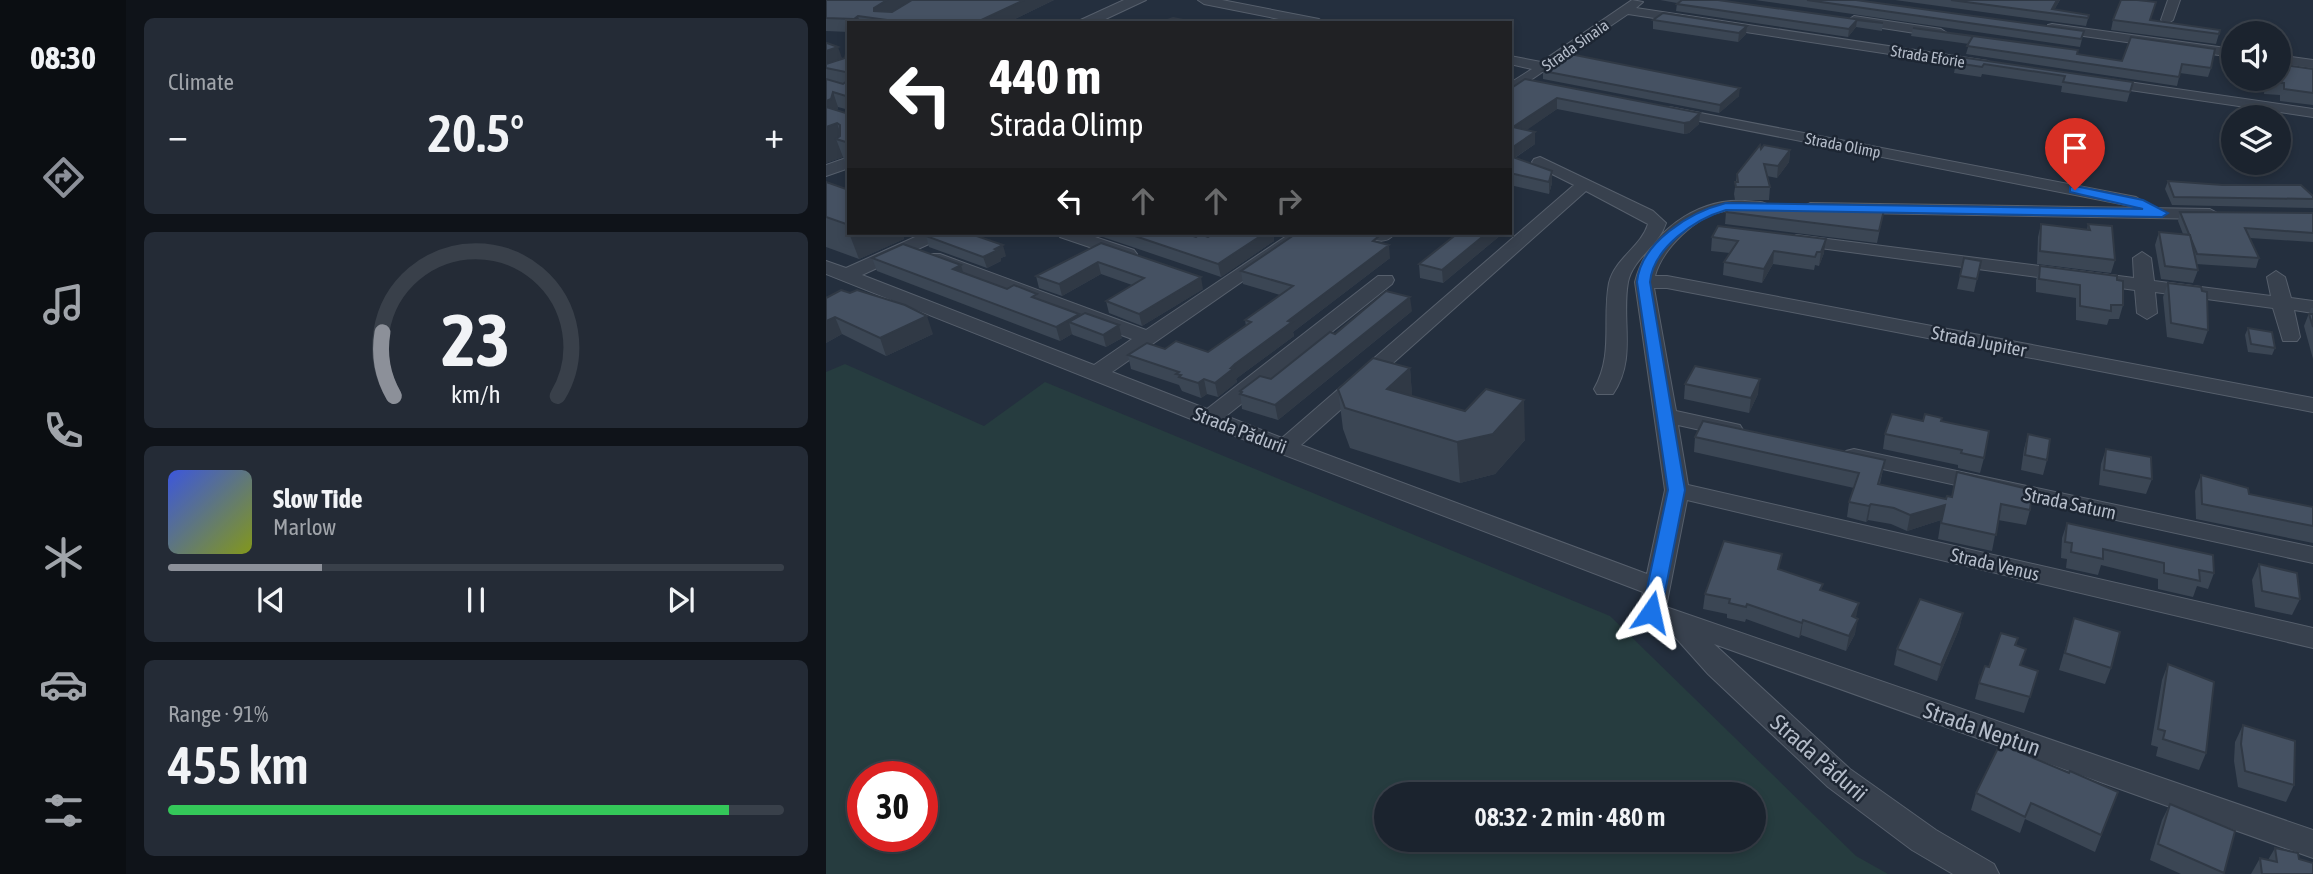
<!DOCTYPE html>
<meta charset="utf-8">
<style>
:root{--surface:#1b232e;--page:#242b36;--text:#f1f3f6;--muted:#a0a4aa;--line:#39404a;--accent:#8c9099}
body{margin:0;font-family:"Asap Condensed",sans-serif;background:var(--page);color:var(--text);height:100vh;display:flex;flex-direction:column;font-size:26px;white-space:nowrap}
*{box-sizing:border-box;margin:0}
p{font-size:23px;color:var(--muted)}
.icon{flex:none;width:38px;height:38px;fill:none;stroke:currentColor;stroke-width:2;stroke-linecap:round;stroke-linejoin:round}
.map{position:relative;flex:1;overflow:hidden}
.sheet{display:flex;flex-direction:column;gap:18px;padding:18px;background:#0f1319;width:700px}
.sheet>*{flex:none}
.guide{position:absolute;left:21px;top:21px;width:665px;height:214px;border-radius:0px;box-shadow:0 4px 10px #0003,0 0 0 2px var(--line);background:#202124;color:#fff;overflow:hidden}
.controls{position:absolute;left:1395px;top:21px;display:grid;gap:14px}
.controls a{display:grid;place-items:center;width:70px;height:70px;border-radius:50%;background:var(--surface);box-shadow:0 4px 10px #0003,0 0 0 2px var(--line);font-size:35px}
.speed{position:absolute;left:21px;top:761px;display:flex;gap:14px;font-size:35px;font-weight:700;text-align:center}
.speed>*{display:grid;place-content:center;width:91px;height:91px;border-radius:50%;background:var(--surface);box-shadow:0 4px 10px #0003,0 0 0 2px var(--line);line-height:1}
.speed .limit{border:10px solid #d22;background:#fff;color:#111}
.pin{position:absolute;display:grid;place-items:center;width:60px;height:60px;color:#fff;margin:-72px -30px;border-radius:50% 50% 50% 0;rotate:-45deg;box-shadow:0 0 7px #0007}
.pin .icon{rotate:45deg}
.me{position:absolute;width:77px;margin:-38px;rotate:11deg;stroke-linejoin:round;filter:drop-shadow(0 0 5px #0008)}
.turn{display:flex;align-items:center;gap:24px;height:147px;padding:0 28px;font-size:32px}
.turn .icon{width:91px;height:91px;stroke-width:2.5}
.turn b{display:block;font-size:49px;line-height:60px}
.lanes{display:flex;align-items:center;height:66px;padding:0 28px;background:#0003;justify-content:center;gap:35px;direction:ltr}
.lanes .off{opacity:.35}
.big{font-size:52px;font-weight:600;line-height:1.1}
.sheet .card{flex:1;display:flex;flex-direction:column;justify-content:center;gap:10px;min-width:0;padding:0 24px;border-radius:10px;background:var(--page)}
.sheet .dial{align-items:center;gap:0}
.dial svg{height:182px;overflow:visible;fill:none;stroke:var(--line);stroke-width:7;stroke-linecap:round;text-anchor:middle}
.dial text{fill:var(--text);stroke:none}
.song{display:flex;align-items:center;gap:21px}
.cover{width:84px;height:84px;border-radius:10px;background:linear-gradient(135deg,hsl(230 70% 55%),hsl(70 70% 35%))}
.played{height:7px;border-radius:4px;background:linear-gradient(90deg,var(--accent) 25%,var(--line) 25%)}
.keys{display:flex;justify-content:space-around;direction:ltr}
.heat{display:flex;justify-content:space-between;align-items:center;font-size:38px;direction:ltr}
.charge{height:10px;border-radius:5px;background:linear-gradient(90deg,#34c759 91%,var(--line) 0)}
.trip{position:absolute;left:548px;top:782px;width:392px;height:70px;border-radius:35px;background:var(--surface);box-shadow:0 4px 10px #0003,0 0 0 2px var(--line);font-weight:600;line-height:70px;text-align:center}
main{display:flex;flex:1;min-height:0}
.tab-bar{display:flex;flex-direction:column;width:126px;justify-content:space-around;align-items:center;background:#0b0e12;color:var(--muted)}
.tab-bar .icon{width:49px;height:49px}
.tab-bar .active{color:var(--accent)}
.tab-bar b{font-size:32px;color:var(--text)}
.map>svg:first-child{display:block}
.green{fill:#263c3f;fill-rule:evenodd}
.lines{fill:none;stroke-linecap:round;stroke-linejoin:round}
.minor-casing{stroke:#565f6c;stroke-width:2}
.tertiary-casing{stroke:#565f6c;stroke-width:2}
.minor{fill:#38414e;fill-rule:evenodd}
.tertiary{fill:#38414e;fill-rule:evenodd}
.wall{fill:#3b4654}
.shaded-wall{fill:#303945}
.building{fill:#455162;stroke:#303945;stroke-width:2}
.route{fill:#1a73e8;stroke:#114b97;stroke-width:2}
.labels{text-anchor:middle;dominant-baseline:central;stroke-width:5;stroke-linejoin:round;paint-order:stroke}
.far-street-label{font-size:16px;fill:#b4bcc9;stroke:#1d2633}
.street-label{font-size:19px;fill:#b4bcc9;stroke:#1d2633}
.near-street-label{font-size:23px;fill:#b4bcc9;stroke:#1d2633}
</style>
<main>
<nav class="tab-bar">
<b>08:30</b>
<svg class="icon active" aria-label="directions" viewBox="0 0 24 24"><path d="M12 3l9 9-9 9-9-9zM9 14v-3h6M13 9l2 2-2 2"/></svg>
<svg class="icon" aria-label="music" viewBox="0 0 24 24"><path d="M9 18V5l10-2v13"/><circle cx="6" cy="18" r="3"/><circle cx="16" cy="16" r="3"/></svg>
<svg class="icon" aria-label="phone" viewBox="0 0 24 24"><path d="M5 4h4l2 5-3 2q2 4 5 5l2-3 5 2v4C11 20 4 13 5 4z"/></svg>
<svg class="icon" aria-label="climate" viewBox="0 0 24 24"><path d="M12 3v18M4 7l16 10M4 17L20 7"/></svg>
<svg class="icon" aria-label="car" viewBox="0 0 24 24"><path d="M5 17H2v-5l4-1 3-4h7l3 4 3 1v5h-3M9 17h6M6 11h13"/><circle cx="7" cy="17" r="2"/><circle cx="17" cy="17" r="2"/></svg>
<svg class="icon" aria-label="filters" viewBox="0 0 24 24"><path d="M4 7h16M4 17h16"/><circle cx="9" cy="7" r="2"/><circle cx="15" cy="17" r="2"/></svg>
</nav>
<section class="sheet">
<div class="card"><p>Climate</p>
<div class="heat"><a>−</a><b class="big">20.5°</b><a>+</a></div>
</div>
<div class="card dial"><svg viewBox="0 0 100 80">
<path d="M14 69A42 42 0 1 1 86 69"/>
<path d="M14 69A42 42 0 0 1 9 41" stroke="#8c9099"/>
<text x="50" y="56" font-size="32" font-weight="700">23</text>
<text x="50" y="72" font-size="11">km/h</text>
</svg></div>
<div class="card">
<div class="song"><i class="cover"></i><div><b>Slow Tide</b><p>Marlow</p></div></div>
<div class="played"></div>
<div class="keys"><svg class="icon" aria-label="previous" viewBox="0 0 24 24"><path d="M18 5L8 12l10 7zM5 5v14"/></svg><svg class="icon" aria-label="pause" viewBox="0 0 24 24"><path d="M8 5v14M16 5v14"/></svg><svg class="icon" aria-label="next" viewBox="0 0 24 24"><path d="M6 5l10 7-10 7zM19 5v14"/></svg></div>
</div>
<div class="card"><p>Range · 91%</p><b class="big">455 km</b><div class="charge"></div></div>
</section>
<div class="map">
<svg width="1487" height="874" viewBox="0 0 1487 874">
<rect width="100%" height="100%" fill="#242f3e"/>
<path class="green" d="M19,364L158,426L219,382L784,616L1030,856L1062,874H0V372ZM37,777H96V836H37ZM560,794H928V840H560Z"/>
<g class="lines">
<g class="minor-casing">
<g id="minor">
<path d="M372,0H396L493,19L499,23H473L378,4Z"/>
<path d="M806,0L817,2L810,8L1162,61L1169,65L1162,69L802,14L684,94V83L706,69L684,64V56L715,62Z"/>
<path d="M1342,0H1354L1347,20L1341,24L1335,20Z"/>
<path d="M1028,16L1115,29L1121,33L1115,37L1024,23L1022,20Z"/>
<path d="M1226,24L1407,49V57L1222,31V25Z"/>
<path d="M1452,55L1487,60V68L1452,63Z"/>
<path d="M1275,78L1487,109V117L1270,85L1268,82Z"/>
<path d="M843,107L1310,197L1318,202L1310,207L838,114L836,111Z"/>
<path d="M23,157V168L0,176V165Z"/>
<path d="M714,157L827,211L840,223C833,246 807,258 802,282C795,321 811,359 787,394H771L768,389C788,355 776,319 783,283C789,258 815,247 822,224L760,191L475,445L821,574L839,490L809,282C821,234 870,198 919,201C928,202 938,200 945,207C934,218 912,209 898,211C870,216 836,249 829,276H841L1487,398V412L841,288H828L850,411L914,425L917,430L914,435L906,437L852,425L862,485L1487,628V648L861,500L840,607L1487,830V858L888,644L1024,769L1110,830L1168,864L1173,874H1127L1086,850L1002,787L882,674L840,627L816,619L812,612L817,592L375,423L0,274V261L20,268L98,233H121L118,237L36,275L268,365L306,339L102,262L99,258L102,254H114L320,330L465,233H486L286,372L381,409L552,276H566L568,280L566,284L400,416L456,438L748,185L708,165L706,162L708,159Z"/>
<path d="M984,203L1384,209L1393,214L1384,219L978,212L975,208Z"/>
<path d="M231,233H257L308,250L311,254L308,258H296L234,237Z"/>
<path d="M549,233H569C564,240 558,242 550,240L547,236Z"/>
<path d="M970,235L1308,278L1307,258L1316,252L1325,258L1328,281L1445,296L1441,277L1450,271L1459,277L1465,298L1487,301V313L1468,310L1474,337L1471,341H1457L1447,308L1329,292L1331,313L1321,319L1311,313L1309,290L964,244L961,240Z"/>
<path d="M1028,449L1487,547V563L1020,461L1016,456L1020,451Z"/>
</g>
</g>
<g class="tertiary-casing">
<path id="tertiary" d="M298,0H320L271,23H248Z"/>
</g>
<use href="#minor" class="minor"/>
<use href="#tertiary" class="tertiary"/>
</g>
<g class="wall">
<path d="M0,0H228L181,23H23V32L0,31Z"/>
<path d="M834,0H892L1057,23L1056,31L1030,27L1022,37L850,11L851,3Z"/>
<path d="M929,0H1030L1258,31L1254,47Z"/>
<path d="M1069,0H1234L1228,10L1263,15L1260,26Z"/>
<path d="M827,20L921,26L920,34L912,42L827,29Z"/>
<path d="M1287,20H1324L1394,30L1390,44L1285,30Z"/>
<path d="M1087,28L1252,50L1251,54L1296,61L1305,37L1385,68L1382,77L1354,73L1351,86L1140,54L1143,44L1085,36Z"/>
<path d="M0,44L17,59L19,58L23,50V110L12,107L11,111L23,114V172L17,157L0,163Z"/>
<path d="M1134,57L1307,82L1301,102L1235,92L1236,86L1156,74L1155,77L1128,73L1130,63Z"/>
<path d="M1487,69V105L1454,101V95L1438,94L1439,79H1452Z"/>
<path d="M717,71L913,96L893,113L717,79Z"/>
<path d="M684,89L874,113L873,124L863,133L858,134L731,109L700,130L709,132V144L689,158L726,183L723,194L684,185Z"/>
<path d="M935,149L964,150L963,162L951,178L941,176L944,187L943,200H909L908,194L911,174Z"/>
<path d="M1342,181L1487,196V208L1346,205L1339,189Z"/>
<path d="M0,182L23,190V233H76L78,239L33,259L0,247Z"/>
<path d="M1058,210L1051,243L899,224L900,212Z"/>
<path d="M1354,212L1487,213V242L1424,238L1433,258L1430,268L1370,264L1372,270L1367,283L1335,279L1329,245L1333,232L1357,234L1352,221Z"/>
<path d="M1215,224L1261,230L1262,224L1289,260L1285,273L1211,264L1212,237Z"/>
<path d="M265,233H358L370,237H382L389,233H447L448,241L395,277Z"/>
<path d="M676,234L617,283L594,278L593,264Z"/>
<path d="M100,236L180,256L175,258V261L161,268L103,247Z"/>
<path d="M473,236L553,243L564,258L467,332L468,336L411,378L410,379L411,382L392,397L381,394L375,398L356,391L353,385L305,369L302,355L339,349L382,352L420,326L419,320L454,295L417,284L415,271Z"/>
<path d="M886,237L998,253L993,266L989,265L988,270L947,264L936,283L897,275L898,262L904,253L885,251Z"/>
<path d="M275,243L377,289L316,326L283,313L280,301L306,285L275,274L236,296L213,288L210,276Z"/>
<path d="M46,258L138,273L181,289L213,299L253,316L296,338L280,347L247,335L246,334L234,341L51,271Z"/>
<path d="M1138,258L1155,261L1148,292L1131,289Z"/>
<path d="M1214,266L1297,305L1293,319H1283L1281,325L1250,320V298L1210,292V280Z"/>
<path d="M1342,283L1382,330L1377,344L1341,337L1337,297Z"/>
<path d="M0,298L107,334L60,356L16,334L0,343Z"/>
<path d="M1485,308H1487V359L1478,326Z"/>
<path d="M586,311L452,420L416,409L414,391L445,379Z"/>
<path d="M1422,328L1449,348L1446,355L1422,352L1419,335Z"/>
<path d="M584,368L586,396L699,440L669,474L634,483L524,448L517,429L512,389Z"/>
<path d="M859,384L932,394L923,413L858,399Z"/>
<path d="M1097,421H1115L1158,458L1154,473L1132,468V465L1057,449L1059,434Z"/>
<path d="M1202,434L1221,460L1217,475L1195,470L1198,449Z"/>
<path d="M869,437L1059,460L1054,484L1120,499L1126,497L1131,472L1204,510L1200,525L1172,520L1166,551L1112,539L1115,520L1081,531L1065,524L1042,520L1040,522L1021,517L1023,502L1028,488L868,452Z"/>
<path d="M1280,449L1326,479L1320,494L1273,485L1275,464Z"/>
<path d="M1375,475L1423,494L1487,507V543L1370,519L1369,491Z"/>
<path d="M1241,523L1388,573L1382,589L1371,586L1367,597L1332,589V579L1275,565L1272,575L1240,568L1241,559L1235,558L1236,538Z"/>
<path d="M1433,564L1474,599L1466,615L1429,607L1426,580Z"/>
<path d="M954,569L996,590L1030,618L1029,634L1020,651L975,635L973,638L920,619L919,622L901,618V614L877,609L879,594Z"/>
<path d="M1137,613L1133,629L1111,681L1068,665L1071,649Z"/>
<path d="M1248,618L1285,668L1279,684L1233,670Z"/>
<path d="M1192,638L1190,645L1195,666L1212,671L1198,713L1149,699L1153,683L1163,667Z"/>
<path d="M1342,664L1380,753L1373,770L1330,756L1332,747L1325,745L1336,680Z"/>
<path d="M1417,725L1468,785L1460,802L1412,787L1408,761L1409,742Z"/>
<path d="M1243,773L1292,792L1269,852L1199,819L1194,833L1145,810L1150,793Z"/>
<path d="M1344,804L1409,831L1398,874H1355L1324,860L1336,820Z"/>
<path d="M1449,848L1473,859L1487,874H1425L1434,858L1442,860Z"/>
</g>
<g class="shaded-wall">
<path d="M61,0H86L55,19L48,11V8Z"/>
<path d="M198,0H228L181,23H149Z"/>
<path d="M1231,0H1234L1226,14V9Z"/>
<path d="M32,16L34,23H30L28,19Z"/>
<path d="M1031,20L1030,27L1022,37L1023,29Z"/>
<path d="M921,26L920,34L912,42L913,33Z"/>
<path d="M12,47L17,61L0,67V51Z"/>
<path d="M914,88L913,96L893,113L894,105Z"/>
<path d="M7,92L12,107L10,114L0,118V101Z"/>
<path d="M731,98V109L688,139L687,127Z"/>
<path d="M874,113L873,124L863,133L858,134V123Z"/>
<path d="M11,123L17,141L10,139L17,157L0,163V127Z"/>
<path d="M709,132V144L684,161V149Z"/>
<path d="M964,150L963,162L951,178L952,166Z"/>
<path d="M726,171V183L723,194V182Z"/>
<path d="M23,233H76L78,239L33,259Z"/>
<path d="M439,233H447L448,241L395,277L392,264Z"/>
<path d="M661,233H676V234L617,283L616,270Z"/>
<path d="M1000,239L998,253L993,266L995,252Z"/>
<path d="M177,245L180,256L175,258V261L161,268L157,257L169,249Z"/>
<path d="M563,245L564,258L467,332L468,336L411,378L410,379L411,382L392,397L389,383L409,364L462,321Z"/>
<path d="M948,251L947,264L936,283L938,269Z"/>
<path d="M272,262L275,274L236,296L233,284Z"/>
<path d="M135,265L139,279L127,269Z"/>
<path d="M375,277L377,289L316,326L313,314Z"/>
<path d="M584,297L586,311L452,420L449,405Z"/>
<path d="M253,314L256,327L243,322L246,334L234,341L230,327Z"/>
<path d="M101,316L107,334L60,356L54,338Z"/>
<path d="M9,317L16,334L0,343V321Z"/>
<path d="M293,325L296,338L280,347L277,335Z"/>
<path d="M584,368L587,407L561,389Z"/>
<path d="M378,379L381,394L375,398L372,383Z"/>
<path d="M934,379L932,394L923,413L925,398Z"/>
<path d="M698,400L699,440L669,474L634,483L631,442Z"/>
<path d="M1045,504L1042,520L1040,522L1043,506Z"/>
<path d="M1119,505L1115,520L1081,531L1084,515Z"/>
<path d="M1033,603L1030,618L1026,616Z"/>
<path d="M1137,613L1133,629L1111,681L1115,665Z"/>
<path d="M1032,619L1029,634L1020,651L1023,636Z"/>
<path d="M977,620L975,635L973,638L976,623Z"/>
</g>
<g class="building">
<path d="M0,0H61L48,8V11L66,12L86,0H198L149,23H83L32,16L28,19L0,18Z"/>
<path d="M856,0H892L1057,23L1031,20L1023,29L851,4Z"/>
<path d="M981,0H1030L1258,31L1255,39Z"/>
<path d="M1125,0H1231L1226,9L1263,15L1262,18Z"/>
<path d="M1295,0H1311L1330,2L1324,20L1394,30L1393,34L1287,20Z"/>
<path d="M837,13L921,26L913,33L827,20Z"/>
<path d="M347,18L372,23H333Z"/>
<path d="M1087,28L1252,50L1251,54L1296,61L1305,37L1389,49L1385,68L1356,64L1353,77L1141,46L1147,36Z"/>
<path d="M0,44L1,43L12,47L0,51Z"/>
<path d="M21,49L23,50V97L7,92L5,99L0,101V79L17,84L21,81L20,72L0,68V64L19,58Z"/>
<path d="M744,54L914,88L894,105L717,71Z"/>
<path d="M1134,57L1307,82L1304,92L1237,82L1239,76L1158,64L1156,67L1130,63Z"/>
<path d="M1452,64L1487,69V93L1458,89V83L1442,82V79H1452Z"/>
<path d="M699,79L874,113L864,122L858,123L731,98L687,127L709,132L684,149V89Z"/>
<path d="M0,107L23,114V143L10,139L14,136V125L11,123L0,127Z"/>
<path d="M934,145L935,149L938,145L964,150L952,166L938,164L944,187H910L909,182H912L911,174Z"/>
<path d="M684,156L726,171L723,182L684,173Z"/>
<path d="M1342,181L1397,185H1475L1487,196V199L1348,197Z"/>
<path d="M0,182L23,190V223L20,224L0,217Z"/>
<path d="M910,203L1058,210L1053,231L900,212Z"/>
<path d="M1354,212L1487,213V233L1419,228L1433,258L1371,254Z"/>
<path d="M1215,224L1264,230L1262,224L1286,226L1289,260L1214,251Z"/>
<path d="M892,226L1000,239L995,252H991L989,257L948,251L938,269L898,262L912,241L886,237Z"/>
<path d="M1333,232L1364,235L1372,270L1339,266Z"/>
<path d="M107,233H142L177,245L169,249L172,250L157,257L100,236Z"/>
<path d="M300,233H358L370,237L374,234L382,237L389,233H439L392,264Z"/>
<path d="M478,233H538L553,236L547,241L563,245L462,321L466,322L409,364L405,368H408L389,383L378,379L372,383L353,377L355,375L350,374L353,372L302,355L321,343L339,349L350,341L382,352L425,322L419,320L467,286L415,271L468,235L473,236Z"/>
<path d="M632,233H661L616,270L593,264Z"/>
<path d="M275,243L375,277L313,314L280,301L318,278L272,262L233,284L210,276Z"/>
<path d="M77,244L135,265L127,269L181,289L188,285L211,294L206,297L253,314L230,327L46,258Z"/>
<path d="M1138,258L1155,261L1151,279L1134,276Z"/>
<path d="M1214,266L1291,276V280L1297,281V305H1285V311L1254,306V285L1213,279Z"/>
<path d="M1342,283L1375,287L1376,291L1381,292L1382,330L1345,323Z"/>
<path d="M15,290L24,293L31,290L79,305L101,316L54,338L9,317L0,321V298Z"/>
<path d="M560,291L584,297L449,405L414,394L416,392L414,391L434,376L445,379L504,332L509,334Z"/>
<path d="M259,313L293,325L277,335L243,322Z"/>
<path d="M1483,314H1487V327Z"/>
<path d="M1422,328L1446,332L1449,348L1425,344Z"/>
<path d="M547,358L584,368L561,389L639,411L660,389L698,400L667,434L631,442L519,408L512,389Z"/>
<path d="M869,366L934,379L925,398L859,384Z"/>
<path d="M1066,414L1097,421L1099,414L1116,418L1115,421L1163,431L1158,458L1135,453L1136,450L1059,434Z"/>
<path d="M877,421L1059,460L1052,484L1120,499L1121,496L1126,497L1131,472L1206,490L1204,510L1175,504L1170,535L1115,523L1119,505L1084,515L1068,508L1045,504L1043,506L1023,502L1033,473L869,437Z"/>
<path d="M1202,434L1224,439L1221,460L1199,455Z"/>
<path d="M1280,449L1325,457L1326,479L1278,470Z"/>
<path d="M1375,475L1422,488L1423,494L1487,507V526L1376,504Z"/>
<path d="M1241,523L1387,555L1388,573L1373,570L1374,581L1338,573V563L1277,549V559L1245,552L1246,543L1239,542Z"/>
<path d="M898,541L956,554L952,569L997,584L994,590L1033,603L1026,616L1032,619L1023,636L977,620L976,623L921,604L920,607L903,603L904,599L879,594Z"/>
<path d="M1433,564L1471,573L1474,599L1436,591Z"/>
<path d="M1094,599L1137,613L1115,665L1071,649Z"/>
<path d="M1248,618L1294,632L1285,668L1239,653Z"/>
<path d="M1175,633L1192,638L1189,645L1200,649L1194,665L1212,671L1204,697L1153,683L1159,666L1163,667Z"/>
<path d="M1342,664L1388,682L1380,753L1337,739L1339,731L1332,729Z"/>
<path d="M1417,725L1469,741L1468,785L1419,771L1415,744Z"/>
<path d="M1174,744L1243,773L1244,771L1292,792L1275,835L1205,803L1199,817L1150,793Z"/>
<path d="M1344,804L1409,831L1398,873L1332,844Z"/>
<path d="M1449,848L1472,853L1473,859L1487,863V874H1436L1434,858L1451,862Z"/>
</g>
<path class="route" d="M1249,186L1317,200L1342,213L1336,217L900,210C869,219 827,248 824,282L859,490L835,612L832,616H819L816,612L842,490L811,282C815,242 864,212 900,203L1317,209L1244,192V187Z"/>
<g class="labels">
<g class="far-street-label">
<text transform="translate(749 45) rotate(-35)">Strada Sinaia</text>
<text transform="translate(1102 56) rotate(9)">Strada Eforie</text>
<text transform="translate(1017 145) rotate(11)">Strada Olimp</text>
</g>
<g class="street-label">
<text transform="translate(1153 341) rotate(11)">Strada Jupiter</text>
<text transform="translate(414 430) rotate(21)">Strada Pădurii</text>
<text transform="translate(1244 503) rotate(12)">Strada Saturn</text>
<text transform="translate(1169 564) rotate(13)">Strada Venus</text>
</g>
<g class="near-street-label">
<text transform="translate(1156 729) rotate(19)">Strada Neptun</text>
<text transform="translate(993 758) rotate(41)">Strada Pădurii</text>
</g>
</g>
</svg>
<div class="controls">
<a><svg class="icon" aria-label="sound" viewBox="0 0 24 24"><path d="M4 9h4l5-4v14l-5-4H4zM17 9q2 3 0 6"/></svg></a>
<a><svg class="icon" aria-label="layers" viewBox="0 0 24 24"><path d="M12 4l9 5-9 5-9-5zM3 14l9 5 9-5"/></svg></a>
</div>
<div class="speed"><div class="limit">30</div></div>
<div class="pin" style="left:1249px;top:190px;background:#d93025"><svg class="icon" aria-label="arrive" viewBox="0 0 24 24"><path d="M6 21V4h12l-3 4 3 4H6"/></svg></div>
<svg class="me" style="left:825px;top:612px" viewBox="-20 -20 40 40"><path d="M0-17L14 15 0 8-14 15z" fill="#1a73e8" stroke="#fff" stroke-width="4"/></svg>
<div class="trip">08:32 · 2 min · 480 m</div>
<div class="guide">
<div class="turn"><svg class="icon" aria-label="left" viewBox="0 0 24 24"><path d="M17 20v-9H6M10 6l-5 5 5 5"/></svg><div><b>440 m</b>Strada Olimp</div></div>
<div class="lanes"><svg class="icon" aria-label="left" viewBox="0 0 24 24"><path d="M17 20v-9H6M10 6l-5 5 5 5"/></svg><svg class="icon off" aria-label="ahead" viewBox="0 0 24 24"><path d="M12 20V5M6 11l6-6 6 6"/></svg><svg class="icon off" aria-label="ahead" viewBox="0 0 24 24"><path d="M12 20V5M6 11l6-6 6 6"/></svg><svg class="icon off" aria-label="right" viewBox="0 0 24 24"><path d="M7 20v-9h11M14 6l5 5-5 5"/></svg></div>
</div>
</div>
</main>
